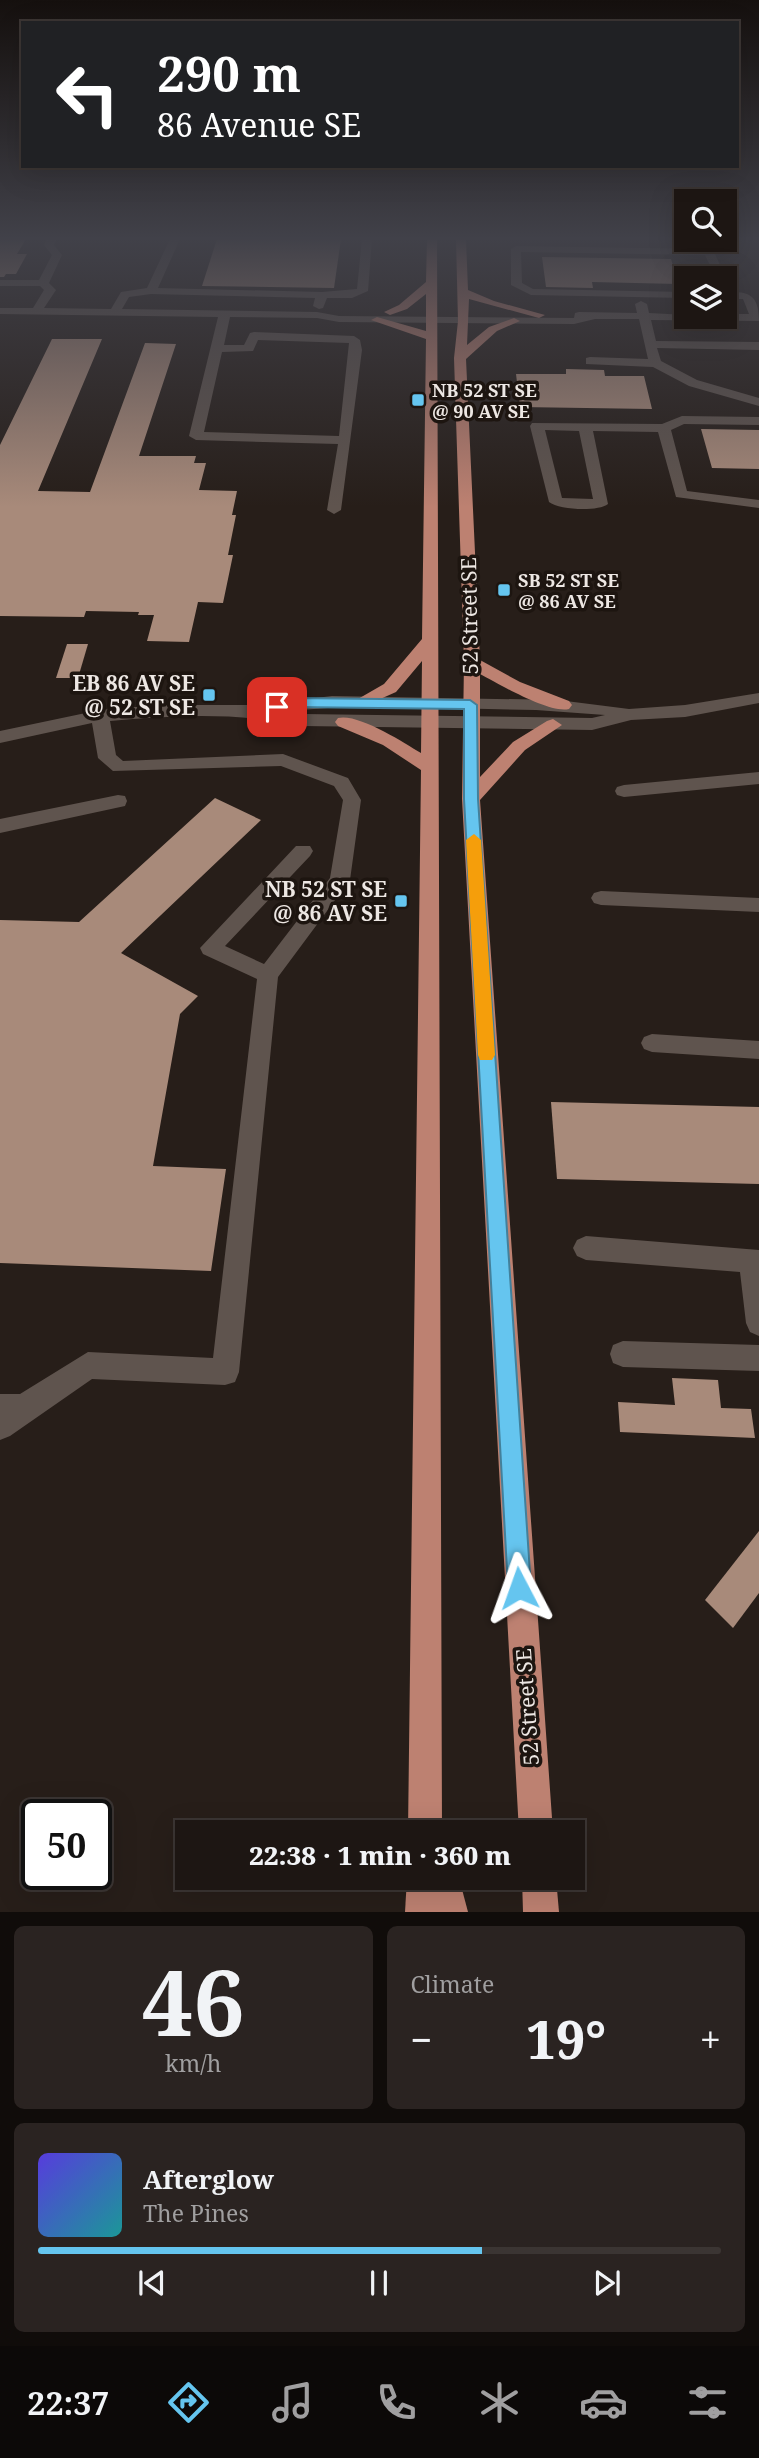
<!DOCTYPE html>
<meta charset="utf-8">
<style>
:root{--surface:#1d1613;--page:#2a2321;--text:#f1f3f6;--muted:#a09fa0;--line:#3b3533;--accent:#65c5ef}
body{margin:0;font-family:"Noto Serif",serif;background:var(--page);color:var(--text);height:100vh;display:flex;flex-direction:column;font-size:26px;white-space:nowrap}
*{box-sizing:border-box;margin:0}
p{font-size:23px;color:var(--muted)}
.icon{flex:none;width:38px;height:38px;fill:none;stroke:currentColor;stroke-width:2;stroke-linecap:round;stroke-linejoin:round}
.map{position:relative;height:1912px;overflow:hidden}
.side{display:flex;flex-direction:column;gap:14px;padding:14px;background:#100c0a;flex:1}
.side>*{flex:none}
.top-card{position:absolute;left:21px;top:21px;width:718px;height:147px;border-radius:0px;box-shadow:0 7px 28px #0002,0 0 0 2px var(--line);background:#202124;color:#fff;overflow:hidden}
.controls{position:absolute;left:674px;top:189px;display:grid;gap:14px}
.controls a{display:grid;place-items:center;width:63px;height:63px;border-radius:0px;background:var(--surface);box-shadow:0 7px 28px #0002,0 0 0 2px var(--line);font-size:35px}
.speed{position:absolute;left:21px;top:1799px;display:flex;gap:14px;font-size:35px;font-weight:700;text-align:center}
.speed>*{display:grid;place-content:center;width:91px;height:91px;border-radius:50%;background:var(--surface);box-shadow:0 7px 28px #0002,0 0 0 2px var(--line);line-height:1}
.speed .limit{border:4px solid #111;border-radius:10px;background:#fff;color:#111}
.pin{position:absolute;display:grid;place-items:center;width:60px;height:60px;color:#fff;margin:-30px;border-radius:14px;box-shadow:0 4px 10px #0006}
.me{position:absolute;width:77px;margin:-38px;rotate:356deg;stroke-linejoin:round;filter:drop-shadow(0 0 5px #0008)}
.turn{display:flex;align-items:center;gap:24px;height:147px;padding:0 21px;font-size:32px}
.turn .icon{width:91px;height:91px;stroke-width:2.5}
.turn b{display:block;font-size:49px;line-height:60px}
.big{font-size:52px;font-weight:800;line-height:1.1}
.side .tile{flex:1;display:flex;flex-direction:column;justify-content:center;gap:10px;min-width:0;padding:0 24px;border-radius:10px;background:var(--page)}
.side .dial{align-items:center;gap:0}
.dial b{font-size:91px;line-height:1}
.song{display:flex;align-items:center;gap:21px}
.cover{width:84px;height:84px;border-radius:10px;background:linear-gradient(135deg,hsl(250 70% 55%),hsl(180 70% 35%))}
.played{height:7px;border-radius:4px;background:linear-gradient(90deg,var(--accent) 65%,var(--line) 65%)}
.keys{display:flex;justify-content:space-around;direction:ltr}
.heat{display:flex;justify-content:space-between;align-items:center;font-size:38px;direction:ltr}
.side .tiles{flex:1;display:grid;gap:14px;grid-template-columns:1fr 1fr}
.tile:last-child{grid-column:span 2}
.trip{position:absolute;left:175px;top:1820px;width:410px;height:70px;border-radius:0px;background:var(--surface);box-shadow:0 7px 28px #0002,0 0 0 2px var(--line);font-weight:800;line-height:70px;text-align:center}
.dock{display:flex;height:112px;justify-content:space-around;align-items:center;background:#0c0908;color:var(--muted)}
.dock .icon{width:49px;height:49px}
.dock .current{color:var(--accent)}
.dock b{font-size:32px;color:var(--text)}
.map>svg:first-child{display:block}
.building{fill:#a88a7a}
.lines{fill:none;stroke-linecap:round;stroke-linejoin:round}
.minor{fill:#5f544e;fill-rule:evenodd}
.major{fill:#bd8171;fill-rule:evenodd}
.route{fill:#65c5ef;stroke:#42809b;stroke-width:2}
.slow{fill:#f59e0b}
.poi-dot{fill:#65c5ef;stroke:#1d1510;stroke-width:2.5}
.labels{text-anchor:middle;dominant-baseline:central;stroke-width:7;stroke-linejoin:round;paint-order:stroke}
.far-poi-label{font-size:18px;font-weight:bold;fill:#ede7e3;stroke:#1d1510;text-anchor:start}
.street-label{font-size:21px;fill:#ede7e3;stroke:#1d1510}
.poi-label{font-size:21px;font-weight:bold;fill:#ede7e3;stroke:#1d1510;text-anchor:end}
</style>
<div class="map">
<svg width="759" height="1912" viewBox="0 0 759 1912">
<rect width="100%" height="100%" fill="#271e19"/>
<g class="building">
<path d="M0,239H26L17,254H27L16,274H6L4,277H0Z"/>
<path d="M217,239H341L334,288L202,286Z"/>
<path d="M542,257L671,259L679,284L592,282L593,288L546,287Z"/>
<path d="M52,339H102L38,491L90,492L145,343L176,344L139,456H196L194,463H206L199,490L237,491L232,515H236L228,555H233L223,603L198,602L189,642L147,641L154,615H138L139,612L86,611L84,617L0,616V445Z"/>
<path d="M566,369L604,370L605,376H644L652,409L520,407L516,374H566Z"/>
<path d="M701,429L759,430V469L712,468Z"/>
<path d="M67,644H88L78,678H56Z"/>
<path d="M215,798L261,820L121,953L198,996L180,1014L153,1166L226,1169L211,1271L0,1263V920L79,922Z"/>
<path d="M551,1102L759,1107V1184L557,1179Z"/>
<path d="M672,1378L718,1380L721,1408L751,1409L755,1438L620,1432L618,1402L675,1405Z"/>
<path d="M759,1531V1593L733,1628L705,1600Z"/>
</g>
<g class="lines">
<g class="minor">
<path d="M47,239H57L54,245L62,255L49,283L56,290L44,308L111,309L121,292L147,288L170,239H180L158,288L322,292L357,289L362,239H372L368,291L352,298H327L323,308L319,309L313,306L315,298L151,294L129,297L122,309L317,312L339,316L574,318L575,313L579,312L637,313L635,304L641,301L647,304L649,313L724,317V314H749L743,299H724V293C749,290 759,295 759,321L651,320L656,341L759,342V350L657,348L661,361L697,380L759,398V406L689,386L653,367L586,364V358L590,357L648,359L639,319H595L574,324L339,322L317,318L230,317L224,345H244L250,333L254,332L354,336L360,340L362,350L341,510L334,514L327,510L338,444L196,440L189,436L218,317L0,314V308H33L44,290L40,286H0V280H39L52,255L44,245ZM258,340L349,343L339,436L204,432L222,352L253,351Z"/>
<path d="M516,246L709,249L714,252L726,278L724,280V278H716L705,255L521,252L522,283L533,289L686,292V298L531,295L511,285V249Z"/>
<path d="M682,416L759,417V425L684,424L671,430L687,491L759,500V508L676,497L658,432L593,431L608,504C598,512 559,510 549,502L530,426L532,423L662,424ZM545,430L579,431L593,499L562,498Z"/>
<path d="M759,693V703L685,717L631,720L592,730L302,726C239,712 174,715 110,721L116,755L123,761L283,754L348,778L361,800L350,880L278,977L239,1372L235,1382L225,1385L92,1379L10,1436L0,1440V1394H20L88,1352L213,1358L257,979L203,954L200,948L296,846H310L313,851L310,856L225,946L264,964L330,878L343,800L334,786L281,766L113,771L98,758L92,723L0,743V731L100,710L159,705H259L332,696L558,700L629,709L685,705ZM356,706L536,710L605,715L592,718L302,714L286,711Z"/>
<path d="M759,772V784L624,797L617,795L615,791L617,787L624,785Z"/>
<path d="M118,795L125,796L127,801L125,806L0,833V819Z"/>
<path d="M601,891L759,898V912L601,905L594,903L591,898L594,893Z"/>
<path d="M652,1034L759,1041V1059L652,1052L644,1049L641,1043L644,1037Z"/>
<path d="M586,1236L759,1250V1336L750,1332L746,1323L740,1272L586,1260L577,1256L573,1248L577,1240Z"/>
<path d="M623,1341L759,1345V1371L623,1367L613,1363L610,1354L613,1345Z"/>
</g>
<g class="major">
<path d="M427,239H437L442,1832H408L421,770L383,745L338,726L335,722L338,718C358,713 403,742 421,753L422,661L396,692L360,708L351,703L384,684L422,639L426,339L371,320L377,317L426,331V294L407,309L390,315L384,312L399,305L426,282Z"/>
<path d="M456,239H466L468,290L494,301L545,315L539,318L469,299L467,345L489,327L514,318L520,321L497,331L466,359L480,660L520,682L569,701L572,705L569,709C549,714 499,684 480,674V777L513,742L547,721L553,719L562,725L525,750L480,800L553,1832H519L462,799L464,662L454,358L458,321Z"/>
<path d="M407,1878H459L468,1912H405Z"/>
<path d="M522,1878H556L559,1912H523Z"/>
</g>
</g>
<linearGradient id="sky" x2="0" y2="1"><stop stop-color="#15100e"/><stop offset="0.47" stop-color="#414149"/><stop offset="1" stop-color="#414149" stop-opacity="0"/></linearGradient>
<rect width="759" height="507" fill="url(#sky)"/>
<path class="route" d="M293,698L470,700L477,705L478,799L531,1588L528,1596L519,1599L511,1596L508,1588L464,799V709L293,707L277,711L271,707Z"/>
<path class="slow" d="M474,834L481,840L495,1055L492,1060H480L478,1055L466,840Z"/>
<g class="poi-dot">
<rect x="411" y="393" width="14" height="14" rx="3.5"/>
<rect x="497" y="583" width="14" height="14" rx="3.5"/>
<rect x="202" y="688" width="14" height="14" rx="3.5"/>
<rect x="394" y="894" width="14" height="14" rx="3.5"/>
</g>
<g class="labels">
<g class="far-poi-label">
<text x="432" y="390">NB 52 ST SE<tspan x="432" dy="21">@ 90 AV SE</tspan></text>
<text x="518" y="580">SB 52 ST SE<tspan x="518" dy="21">@ 86 AV SE</tspan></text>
</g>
<g class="street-label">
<text transform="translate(469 616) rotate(-91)">52 Street SE</text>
<text transform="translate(527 1707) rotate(-94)">52 Street SE</text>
</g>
<g class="poi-label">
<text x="195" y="683">EB 86 AV SE<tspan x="195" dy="24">@ 52 ST SE</tspan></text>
<text x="387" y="889">NB 52 ST SE<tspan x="387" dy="24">@ 86 AV SE</tspan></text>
</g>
</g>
</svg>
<div class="controls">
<a><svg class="icon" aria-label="search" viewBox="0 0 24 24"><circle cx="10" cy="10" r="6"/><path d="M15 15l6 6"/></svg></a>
<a><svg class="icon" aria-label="layers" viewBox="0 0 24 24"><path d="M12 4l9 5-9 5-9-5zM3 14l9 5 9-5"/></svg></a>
</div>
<div class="speed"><div class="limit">50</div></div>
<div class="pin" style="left:277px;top:707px;background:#d93025"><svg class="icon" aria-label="arrive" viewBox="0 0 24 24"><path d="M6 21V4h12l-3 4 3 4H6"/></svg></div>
<svg class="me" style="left:519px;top:1588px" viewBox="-20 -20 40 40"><path d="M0-17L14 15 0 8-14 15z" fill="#65c5ef" stroke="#fff" stroke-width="4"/></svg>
<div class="trip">22:38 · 1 min · 360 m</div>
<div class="top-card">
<div class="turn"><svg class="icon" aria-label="left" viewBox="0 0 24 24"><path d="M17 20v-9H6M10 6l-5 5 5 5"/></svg><div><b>290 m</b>86 Avenue SE</div></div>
</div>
</div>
<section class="side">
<div class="tiles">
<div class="tile dial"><b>46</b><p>km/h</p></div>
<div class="tile"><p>Climate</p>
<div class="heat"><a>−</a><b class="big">19°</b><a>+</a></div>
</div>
<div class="tile">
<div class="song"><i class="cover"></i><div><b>Afterglow</b><p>The Pines</p></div></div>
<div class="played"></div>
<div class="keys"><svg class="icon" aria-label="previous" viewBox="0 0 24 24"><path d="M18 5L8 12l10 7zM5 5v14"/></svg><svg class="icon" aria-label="pause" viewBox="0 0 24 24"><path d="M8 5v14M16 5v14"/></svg><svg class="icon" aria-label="next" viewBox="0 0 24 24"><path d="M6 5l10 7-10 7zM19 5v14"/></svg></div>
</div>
</div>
</section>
<nav class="dock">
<b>22:37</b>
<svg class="icon current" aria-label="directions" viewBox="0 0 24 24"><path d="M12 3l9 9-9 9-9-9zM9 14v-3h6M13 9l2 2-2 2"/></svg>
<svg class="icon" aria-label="music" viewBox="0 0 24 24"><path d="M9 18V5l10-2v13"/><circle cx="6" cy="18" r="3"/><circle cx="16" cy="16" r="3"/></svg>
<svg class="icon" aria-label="phone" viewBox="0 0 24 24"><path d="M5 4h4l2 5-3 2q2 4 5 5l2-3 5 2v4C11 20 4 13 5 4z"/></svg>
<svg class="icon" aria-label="climate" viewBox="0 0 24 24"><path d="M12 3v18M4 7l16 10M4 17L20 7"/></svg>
<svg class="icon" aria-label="car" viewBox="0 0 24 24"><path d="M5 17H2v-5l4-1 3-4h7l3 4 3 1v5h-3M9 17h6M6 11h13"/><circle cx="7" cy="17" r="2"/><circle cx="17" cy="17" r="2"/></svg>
<svg class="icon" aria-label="filters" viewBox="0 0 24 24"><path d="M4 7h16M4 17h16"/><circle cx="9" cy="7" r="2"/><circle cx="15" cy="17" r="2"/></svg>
</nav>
